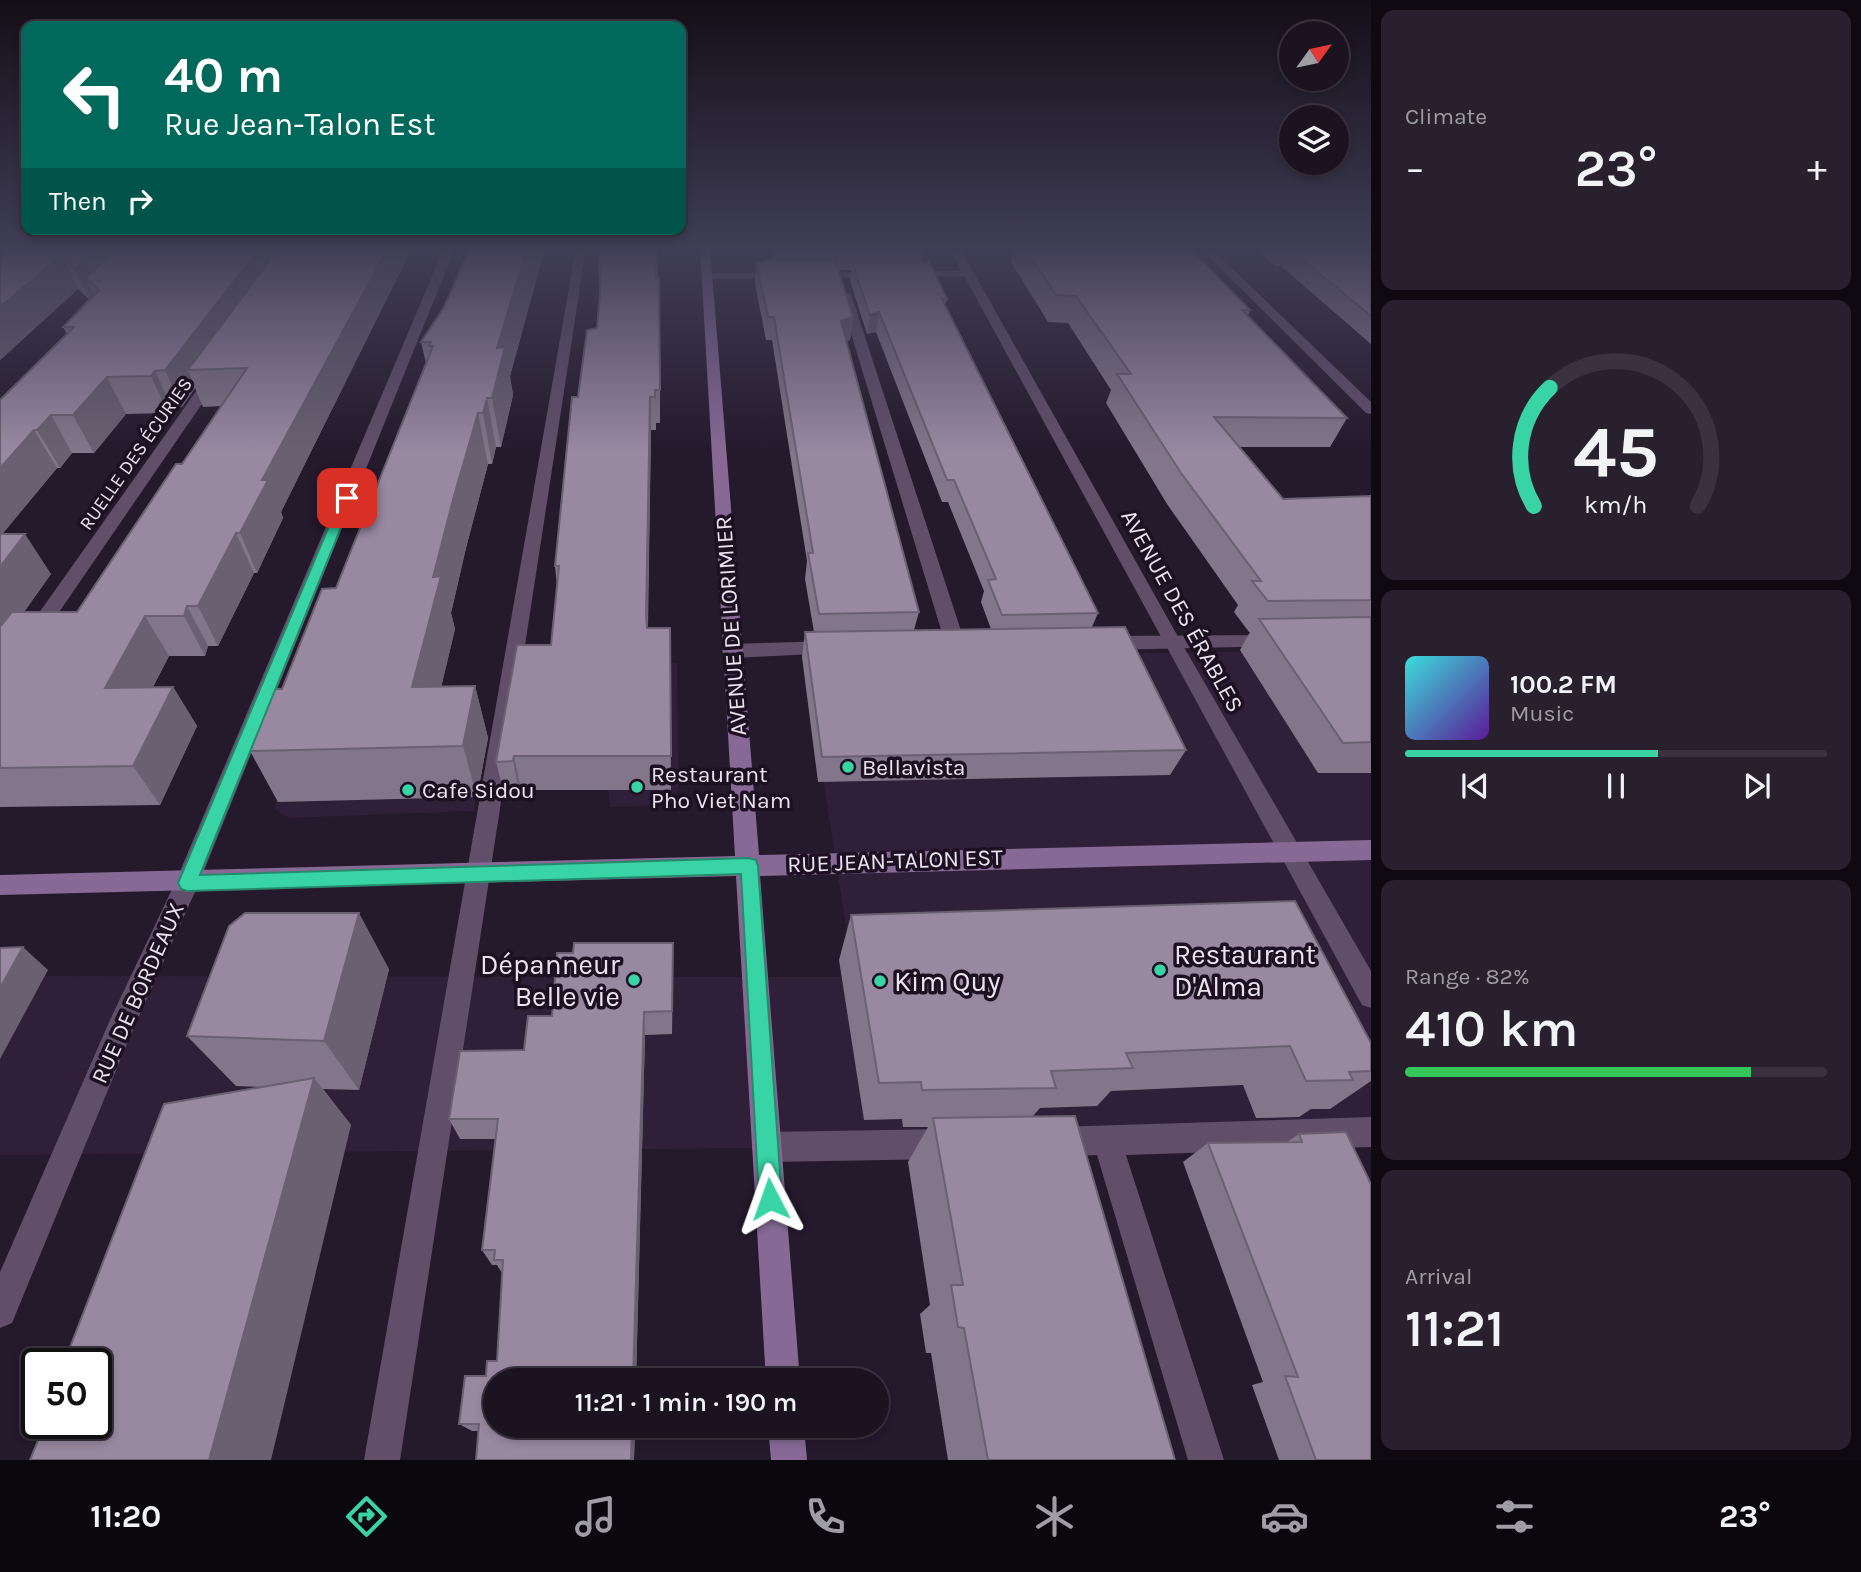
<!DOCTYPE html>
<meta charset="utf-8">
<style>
:root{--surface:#1c1321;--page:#29202e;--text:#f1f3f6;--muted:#a09ea5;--line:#3a323f;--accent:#39d4a5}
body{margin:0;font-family:Karla,sans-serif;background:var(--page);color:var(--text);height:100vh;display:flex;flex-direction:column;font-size:26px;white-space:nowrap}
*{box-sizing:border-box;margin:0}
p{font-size:23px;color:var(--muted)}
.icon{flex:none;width:38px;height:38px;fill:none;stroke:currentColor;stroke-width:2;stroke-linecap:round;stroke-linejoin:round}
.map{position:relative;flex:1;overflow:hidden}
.panel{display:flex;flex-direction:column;gap:10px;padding:10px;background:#0f0a12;width:490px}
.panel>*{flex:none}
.guide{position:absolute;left:21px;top:21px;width:665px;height:214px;border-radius:14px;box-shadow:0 4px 10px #0003,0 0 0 2px var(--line);background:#00695c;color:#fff;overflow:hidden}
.needle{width:46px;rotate:57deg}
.controls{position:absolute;left:1279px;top:21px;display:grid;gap:14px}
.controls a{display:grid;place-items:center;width:70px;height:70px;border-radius:50%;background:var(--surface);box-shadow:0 4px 10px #0003,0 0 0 2px var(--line);font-size:35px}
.speed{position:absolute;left:21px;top:1348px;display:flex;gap:14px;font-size:35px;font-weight:700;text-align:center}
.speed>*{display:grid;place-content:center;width:91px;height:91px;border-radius:50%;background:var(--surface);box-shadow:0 4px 10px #0003,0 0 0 2px var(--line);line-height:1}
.speed .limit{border:4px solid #111;border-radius:10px;background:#fff;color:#111}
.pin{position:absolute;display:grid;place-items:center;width:60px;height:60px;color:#fff;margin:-30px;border-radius:14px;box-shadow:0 4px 10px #0006}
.me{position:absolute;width:77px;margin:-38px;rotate:356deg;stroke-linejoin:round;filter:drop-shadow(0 0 5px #0008)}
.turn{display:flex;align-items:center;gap:24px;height:147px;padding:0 28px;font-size:32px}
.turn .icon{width:91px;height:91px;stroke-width:2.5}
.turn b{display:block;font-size:49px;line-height:60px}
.then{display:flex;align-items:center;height:66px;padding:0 28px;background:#0003;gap:14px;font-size:26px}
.big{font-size:52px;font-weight:600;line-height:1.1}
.panel .card{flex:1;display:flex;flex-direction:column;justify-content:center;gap:10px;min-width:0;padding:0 24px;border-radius:14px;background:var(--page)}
.panel .dial{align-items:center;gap:0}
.dial svg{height:182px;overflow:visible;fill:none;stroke:var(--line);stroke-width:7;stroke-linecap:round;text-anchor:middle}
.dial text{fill:var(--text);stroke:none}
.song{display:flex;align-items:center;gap:21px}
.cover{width:84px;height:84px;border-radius:10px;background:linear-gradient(135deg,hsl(180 70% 55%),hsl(270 70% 35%))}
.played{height:7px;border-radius:4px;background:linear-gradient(90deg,var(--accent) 60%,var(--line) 60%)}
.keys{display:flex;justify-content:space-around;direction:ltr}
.heat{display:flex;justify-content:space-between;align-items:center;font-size:38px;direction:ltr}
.charge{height:10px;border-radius:5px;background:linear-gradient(90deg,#34c759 82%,var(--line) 0)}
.trip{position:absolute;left:483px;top:1368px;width:406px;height:70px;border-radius:35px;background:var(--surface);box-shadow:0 4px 10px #0003,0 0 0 2px var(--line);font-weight:600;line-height:70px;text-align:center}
.dock{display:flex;height:112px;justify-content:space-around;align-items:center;background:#0b080d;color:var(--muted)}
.dock .icon{width:49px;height:49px}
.dock .selected{color:var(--accent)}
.dock b{font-size:32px;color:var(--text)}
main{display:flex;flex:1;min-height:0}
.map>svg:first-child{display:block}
.built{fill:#301f38}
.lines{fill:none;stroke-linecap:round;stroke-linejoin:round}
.lane{fill:#614f6a;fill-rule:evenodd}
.street{fill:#614f6a;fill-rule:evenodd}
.secondary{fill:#866a95;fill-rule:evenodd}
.wall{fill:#83768a;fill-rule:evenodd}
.shaded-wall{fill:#6a6071}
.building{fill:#9889a1;stroke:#6a6071;stroke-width:2}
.route{fill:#39d4a5;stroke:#258a6b;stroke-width:2}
.poi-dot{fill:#39d4a5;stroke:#1c1022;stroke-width:2.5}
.labels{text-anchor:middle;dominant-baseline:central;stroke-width:7;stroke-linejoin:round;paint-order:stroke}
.far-street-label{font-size:19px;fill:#ebe3ef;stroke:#1c1022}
.street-label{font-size:23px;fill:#ebe3ef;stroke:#1c1022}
.poi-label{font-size:23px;fill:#ebe3ef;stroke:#1c1022;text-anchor:start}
.near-poi-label{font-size:28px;fill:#ebe3ef;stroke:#1c1022;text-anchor:start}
</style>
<main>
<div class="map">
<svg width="1371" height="1460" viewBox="0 0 1371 1460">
<rect width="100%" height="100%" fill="#25192c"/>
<g class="built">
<path d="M1371,650V1142L0,1155V976L854,977L804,657Z"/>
<path d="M677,663L679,788L675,797L661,806L610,807L608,790L616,664Z"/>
<path d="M485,738L474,811L289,818L274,809L293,742Z"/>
</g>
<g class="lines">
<g class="lane">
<path d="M576,248H586L400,1460H364Z"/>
<path d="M969,271L973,272V276L908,277L902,274L908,271Z"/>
<path d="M876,272L880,273V277L707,279L701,276L707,273Z"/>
<path d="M841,291L851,294L966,646L963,651H949L946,646L839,294Z"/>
<path d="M214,372L221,376L7,688L0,690V668L209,373Z"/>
<path d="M1272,635L1279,636L1282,641L1279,646L1105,650L1098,648L1095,643L1098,638L1105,636Z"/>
<path d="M831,641L838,643L841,648L838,653L732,658L725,656L722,651L725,646L732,644Z"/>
<path d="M1371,1117V1147L1126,1155L1224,1460H1188L1097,1155L1055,1157L1045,1152L1040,1142L1045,1132L1055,1127Z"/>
<path d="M946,1129L956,1134L961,1144L956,1154L946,1159L767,1162L756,1158L752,1147L756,1136L767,1132Z"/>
</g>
<g class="street">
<path d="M444,248H455L199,883L131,1034L12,1323L0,1328V1272L110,1020L175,883Z"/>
<path d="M949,248H960L1181,642L1371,971V1008L1362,1005Z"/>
<path d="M1200,248H1211L1371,402V414L1366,413Z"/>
</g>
<g class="secondary">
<path d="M700,248H710L759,855L1371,840V860L760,876L800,1381H766L736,876L0,895V875L735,856Z"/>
<path d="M768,1426H804L807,1460H771Z"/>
</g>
</g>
<g class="wall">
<path d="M11,248H412L281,512L283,518L257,573H254L218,646H208L205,656H169L153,687H173L197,726L160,805L0,807V400L67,334L63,327L90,300L78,289L0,360V256ZM195,388L203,407L221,406L182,464L77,612H24L51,574L2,534L57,468H60L72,453H94L126,414L168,413L172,408L182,407Z"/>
<path d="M470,248H545L510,376L513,395L501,447H496L492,464H488L466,548L451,613L455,629L441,687L475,686L488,738L477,797L278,802L250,751L336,588L426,363L421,342L444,307Z"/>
<path d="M658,248V277L660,307V423H656V430H651L648,628H670L671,790H521L520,796H505L496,762L551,645L557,586L555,566L578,397L597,328L600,293Z"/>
<path d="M772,248H925L922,261L947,299L945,305L1098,613L1092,627L1186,750L1170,775L818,782L802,657L805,632H814L805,579L807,561L772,340H766L755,284L756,262L775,260ZM838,270H851L850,281L867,334L876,332L942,502H948L984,591L981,602L991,629L914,630L919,612L846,341L850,340L853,317Z"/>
<path d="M1014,248H1190L1250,310L1248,316L1347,418L1330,447H1239L1283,499L1371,496V773H1318L1240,650L1250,632H1249L1234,612L1238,605L1167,504L1106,403L1111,390L1068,323L1048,322L1011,262Z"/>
<path d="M1255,248H1371V344L1281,266H1275Z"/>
<path d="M851,915L1371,1043V1081L1330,1109H1311L1299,1117L1256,1118L1243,1085L1111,1091L1097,1106L1040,1108L1033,1116L1175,1460H948L931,1353H926L920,1314L930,1305L908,1162L928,1127H903L902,1119L864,1120L839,960Z"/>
<path d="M673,968L672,1034L645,1035L636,1381H495V1426H635L634,1460L479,1431H472L459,1424L486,1376L497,1361L502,1273L497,1265H492L482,1250L496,1139H460L449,1119L524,1050L552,1016Z"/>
<path d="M389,969L359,1090L323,1089L351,1125L264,1087L236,1086L187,1036Z"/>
<path d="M1346,1132L1371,1460H1279L1252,1385L1263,1382L1183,1162L1208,1143L1287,1142L1299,1134Z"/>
</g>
<g class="shaded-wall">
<path d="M97,248H145L99,290L86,278L95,298L91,302L75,268Z"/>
<path d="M260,248H295L188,370L195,388L182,407L165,370Z"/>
<path d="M388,248H412L281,512L283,518L257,573L240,533L262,480Z"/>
<path d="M527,248H545L510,376L513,395L501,447L492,398L497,348Z"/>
<path d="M657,248H658L657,307L656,277Z"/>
<path d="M62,255L78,289L0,360V307Z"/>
<path d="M879,312L876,332L867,334L870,315Z"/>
<path d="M853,317L850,340L838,344L841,321Z"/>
<path d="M155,371L172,408L168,413L151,376Z"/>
<path d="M107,377L126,414L94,453L73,415Z"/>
<path d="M650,397L651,430L647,650L646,615Z"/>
<path d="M487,398L496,447L492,464L483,413Z"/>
<path d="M478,413L488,464L466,548L451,613L455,629L429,739L412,687L433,577L454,496Z"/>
<path d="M51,415L72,453L60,468L37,430Z"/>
<path d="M34,430L57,468L0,537V468Z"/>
<path d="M236,533L254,573L218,646L198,606Z"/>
<path d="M25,534L51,574L7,636L0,626V567Z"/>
<path d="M187,606L208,646L205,656L184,616Z"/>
<path d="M145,616L169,656L132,727L105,688Z"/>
<path d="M475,686L488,738L477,797L463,746Z"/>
<path d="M173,687L197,726L160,805L133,766Z"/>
<path d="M514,756L521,790L520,796L513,761Z"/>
<path d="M359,913L389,969L359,1090L324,1041Z"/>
<path d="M23,947L48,970L0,1059V988Z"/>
<path d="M644,1012L645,1035L636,1381H633Z"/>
<path d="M314,1078L351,1125L271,1460H209Z"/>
<path d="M632,1426H635L634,1460H631Z"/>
</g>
<g class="building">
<path d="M11,248H97L75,268L62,255L0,307V256Z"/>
<path d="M117,248H260L165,370L155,371L151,376L107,377L73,415H51L37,430H34L0,468V400L74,327H63L99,290L86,278Z"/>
<path d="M279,248H388L262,480H268L240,533H236L198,606H187L184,616H145L105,688L173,687L133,766L0,768V627L12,612H77L176,464H182L247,368L188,370Z"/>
<path d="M470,248H527L497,348L505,347L492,398H487L483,413H478L454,496L433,577L441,576L412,687L475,686L463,746L250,751L274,689H282L322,589L336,588L433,346H429L431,342H421L444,307Z"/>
<path d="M599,248H657L656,277H659L660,390H655V397H650L646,615L647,628H670L671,756H514L513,761L496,762L517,645H551L559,566H555L572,397H578L587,330L597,328L600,293Z"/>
<path d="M1025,248H1190L1250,310H1242L1347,418L1214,417L1283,499L1371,496V600L1268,601L1252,581H1261L1181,473L1117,374H1131L1076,296L1056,295Z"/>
<path d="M1289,248H1371V316Z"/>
<path d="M835,259L853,317L841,321L919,612L819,614L808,553H813L774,317H768L756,262H763V260Z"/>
<path d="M929,261L947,299H942L1098,613L1002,615L988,580L996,579L954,480H947L879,312L870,315L852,262Z"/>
<path d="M0,534H25L0,567Z"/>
<path d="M1371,617V742L1343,743L1259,619Z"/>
<path d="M1125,627L1186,750L822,757L805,632Z"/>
<path d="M1295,901L1371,1043V1071L1349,1072L1353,1080L1306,1081L1290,1046L1126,1053L1133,1068L1051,1071L1056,1088L922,1090L921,1082L879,1083L851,915Z"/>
<path d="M245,913H359L324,1041L187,1036L229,926Z"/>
<path d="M574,943H673L672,1011L644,1012L633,1381H495V1426H632L631,1460H476L479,1424H459L465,1376H486L487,1361H497L503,1260H494L495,1250H482L498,1119H449L460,1051L524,1050L528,1016H552L557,953H573Z"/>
<path d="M23,947L0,988V948Z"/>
<path d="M314,1078L209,1460H30L45,1423H96V1363H64L164,1104Z"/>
<path d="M1075,1116L1175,1460H988L964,1328L958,1327L951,1285H963L933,1118Z"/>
<path d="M1346,1132L1371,1184V1460H1316L1285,1376L1298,1377L1208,1143L1302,1142L1299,1134Z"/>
</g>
<linearGradient id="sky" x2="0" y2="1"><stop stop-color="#140e18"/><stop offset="0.55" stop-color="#403e56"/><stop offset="1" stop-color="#403e56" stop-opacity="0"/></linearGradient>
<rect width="1371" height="453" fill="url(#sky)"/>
<path class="route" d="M347,494L353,498L200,875L749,858L756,860L758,866L782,1199L779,1207L770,1211L762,1207L759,1199L741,874L187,891L181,889L178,883L341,498Z"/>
<g class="poi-dot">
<circle cx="848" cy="767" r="7"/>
<circle cx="637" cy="787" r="7"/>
<circle cx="408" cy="790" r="7"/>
<circle cx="1160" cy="970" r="7"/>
<circle cx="634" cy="980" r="7"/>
<circle cx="880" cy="981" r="7"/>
</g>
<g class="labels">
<g class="far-street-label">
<text transform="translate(136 454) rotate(-55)">RUELLE DES ÉCURIES</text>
</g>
<g class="street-label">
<text transform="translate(1182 611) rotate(61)">AVENUE DES ÉRABLES</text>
<text transform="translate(731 626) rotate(-94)">AVENUE DE LORIMIER</text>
<text transform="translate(895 861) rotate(-2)">RUE JEAN-TALON EST</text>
<text transform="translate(138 993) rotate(-66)">RUE DE BORDEAUX</text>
</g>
<g class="poi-label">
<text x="862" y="767">Bellavista</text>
<text x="651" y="774">Restaurant<tspan x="651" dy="26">Pho Viet Nam</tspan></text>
<text x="422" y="790">Cafe Sidou</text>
</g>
<g class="near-poi-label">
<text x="1174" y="954">Restaurant<tspan x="1174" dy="32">D'Alma</tspan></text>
<text x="620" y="964" text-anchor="end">Dépanneur<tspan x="620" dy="32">Belle vie</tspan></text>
<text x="894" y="981">Kim Quy</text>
</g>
</g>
</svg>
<div class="controls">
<a><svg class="needle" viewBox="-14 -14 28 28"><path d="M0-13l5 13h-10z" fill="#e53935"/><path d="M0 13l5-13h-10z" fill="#a09ea5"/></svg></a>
<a><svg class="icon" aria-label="layers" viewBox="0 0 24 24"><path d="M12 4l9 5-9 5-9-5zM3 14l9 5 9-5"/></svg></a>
</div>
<div class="speed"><div class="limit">50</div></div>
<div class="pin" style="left:347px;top:498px;background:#d93025"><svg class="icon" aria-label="arrive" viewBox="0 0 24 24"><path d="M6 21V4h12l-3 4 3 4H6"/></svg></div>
<svg class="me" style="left:770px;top:1199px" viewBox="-20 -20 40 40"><path d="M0-17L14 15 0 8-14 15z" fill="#39d4a5" stroke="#fff" stroke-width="4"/></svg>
<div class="trip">11:21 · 1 min · 190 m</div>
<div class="guide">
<div class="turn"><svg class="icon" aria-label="left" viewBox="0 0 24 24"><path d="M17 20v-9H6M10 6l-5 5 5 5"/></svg><div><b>40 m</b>Rue Jean-Talon Est</div></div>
<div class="then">Then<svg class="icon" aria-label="right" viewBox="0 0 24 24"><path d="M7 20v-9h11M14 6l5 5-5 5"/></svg></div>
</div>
</div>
<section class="panel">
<div class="card"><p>Climate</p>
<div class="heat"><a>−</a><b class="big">23°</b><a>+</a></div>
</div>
<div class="card dial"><svg viewBox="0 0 100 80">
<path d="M14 69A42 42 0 1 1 86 69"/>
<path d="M14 69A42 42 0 0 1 21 17" stroke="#39d4a5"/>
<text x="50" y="56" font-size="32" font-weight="700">45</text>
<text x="50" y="72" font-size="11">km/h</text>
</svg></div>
<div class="card">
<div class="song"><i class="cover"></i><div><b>100.2 FM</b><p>Music</p></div></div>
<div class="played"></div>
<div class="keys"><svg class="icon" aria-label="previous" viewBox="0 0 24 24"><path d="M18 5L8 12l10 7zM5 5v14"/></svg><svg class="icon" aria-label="pause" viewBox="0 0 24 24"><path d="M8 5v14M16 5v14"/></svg><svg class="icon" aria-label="next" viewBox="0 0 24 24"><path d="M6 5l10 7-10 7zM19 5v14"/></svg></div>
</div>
<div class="card"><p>Range · 82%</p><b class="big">410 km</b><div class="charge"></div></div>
<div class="card"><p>Arrival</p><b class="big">11:21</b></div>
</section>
</main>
<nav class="dock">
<b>11:20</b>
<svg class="icon selected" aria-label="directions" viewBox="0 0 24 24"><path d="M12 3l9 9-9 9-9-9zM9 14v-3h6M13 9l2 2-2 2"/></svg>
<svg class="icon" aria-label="music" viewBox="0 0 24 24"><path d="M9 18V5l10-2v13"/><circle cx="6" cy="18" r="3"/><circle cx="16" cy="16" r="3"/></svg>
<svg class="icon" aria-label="phone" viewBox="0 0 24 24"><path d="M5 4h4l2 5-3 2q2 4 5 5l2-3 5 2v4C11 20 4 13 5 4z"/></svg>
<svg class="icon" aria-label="climate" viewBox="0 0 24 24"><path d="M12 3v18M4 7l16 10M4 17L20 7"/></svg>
<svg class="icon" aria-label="car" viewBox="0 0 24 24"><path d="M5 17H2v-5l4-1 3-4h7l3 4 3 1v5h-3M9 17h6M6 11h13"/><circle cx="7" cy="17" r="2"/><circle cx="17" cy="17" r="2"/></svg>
<svg class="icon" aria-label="filters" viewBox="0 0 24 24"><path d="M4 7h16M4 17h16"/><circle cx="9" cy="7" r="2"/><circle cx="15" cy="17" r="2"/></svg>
<b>23°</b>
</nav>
